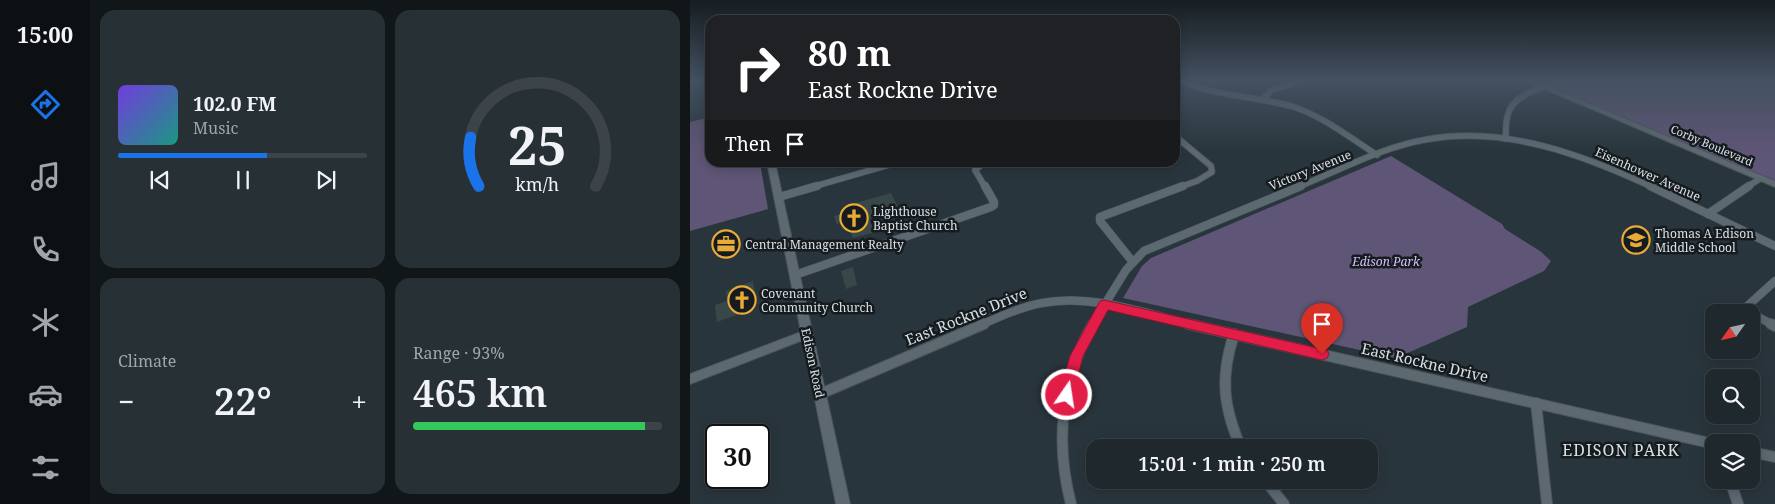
<!DOCTYPE html>
<meta charset="utf-8">
<style>
:root{--surface:#1f282d;--page:#273035;--text:#f1f3f6;--muted:#a1a6aa;--line:#3c4449;--accent:#1a73e8}
body{margin:0;font-family:"Noto Serif",serif;background:var(--page);color:var(--text);height:100vh;display:flex;flex-direction:column;font-size:19px;white-space:nowrap}
*{box-sizing:border-box;margin:0}
p{font-size:16px;color:var(--muted)}
.icon{flex:none;width:28px;height:28px;fill:none;stroke:currentColor;stroke-width:2;stroke-linecap:round;stroke-linejoin:round}
.map{position:relative;flex:1;overflow:hidden}
.sheet{display:flex;flex-direction:column;gap:10px;padding:10px;background:#111619;width:600px}
.sheet>*{flex:none}
.guide{position:absolute;left:15px;top:15px;width:475px;height:152px;border-radius:15px;box-shadow:0 2px 12px #0003,0 0 0 1px var(--line);background:#202124;color:#fff;overflow:hidden}
.needle{width:32px;rotate:236deg}
.controls{position:absolute;left:1015px;top:304px;display:grid;gap:10px}
.controls a{display:grid;place-items:center;width:55px;height:55px;border-radius:10px;background:var(--surface);box-shadow:0 2px 12px #0003,0 0 0 1px var(--line);font-size:25px}
.speed{position:absolute;left:15px;top:424px;display:flex;gap:10px;font-size:25px;font-weight:700;text-align:center}
.speed>*{display:grid;place-content:center;width:65px;height:65px;border-radius:50%;background:var(--surface);box-shadow:0 2px 12px #0003,0 0 0 1px var(--line);line-height:1}
.speed .limit{border:2px solid #111;border-radius:8px;background:#fff;color:#111}
.pin{position:absolute;display:grid;place-items:center;width:42px;height:42px;color:#fff;margin:-51px -21px;border-radius:50% 50% 50% 0;rotate:-45deg;box-shadow:0 0 5px #0007}
.pin .icon{rotate:45deg}
.me{position:absolute;width:55px;margin:-28px;rotate:13deg;stroke-linejoin:round;filter:drop-shadow(0 0 4px #0008)}
.turn{display:flex;align-items:center;gap:18px;height:105px;padding:0 20px;font-size:22px}
.turn .icon{width:65px;height:65px;stroke-width:2.5}
.turn b{display:block;font-size:35px;line-height:42px}
.then{display:flex;align-items:center;height:48px;padding:0 20px;background:#0003;gap:10px;font-size:19px}
.big{font-size:38px;font-weight:600;line-height:1.1}
.sheet .widget{flex:1;display:flex;flex-direction:column;justify-content:center;gap:8px;min-width:0;padding:0 18px;border-radius:15px;background:var(--page)}
.sheet .dial{align-items:center;gap:0}
.dial svg{height:130px;overflow:visible;fill:none;stroke:var(--line);stroke-width:7;stroke-linecap:round;text-anchor:middle}
.dial text{fill:var(--text);stroke:none}
.song{display:flex;align-items:center;gap:15px}
.cover{width:60px;height:60px;border-radius:8px;background:linear-gradient(135deg,hsl(260 70% 55%),hsl(170 70% 35%))}
.played{height:5px;border-radius:2px;background:linear-gradient(90deg,var(--accent) 60%,var(--line) 60%)}
.keys{display:flex;justify-content:space-around;direction:ltr}
.heat{display:flex;justify-content:space-between;align-items:center;font-size:28px;direction:ltr}
.charge{height:8px;border-radius:4px;background:linear-gradient(90deg,#34c759 93%,var(--line) 0)}
.sheet .tiles{flex:1;display:grid;gap:10px;grid-template-columns:repeat(2,1fr)}
.trip{position:absolute;left:396px;top:439px;width:292px;height:50px;border-radius:15px;background:var(--surface);box-shadow:0 2px 12px #0003,0 0 0 1px var(--line);font-weight:600;line-height:50px;text-align:center}
main{display:flex;flex:1;min-height:0}
.tab-bar{display:flex;flex-direction:column;width:90px;justify-content:space-around;align-items:center;background:#0c1012;color:var(--muted)}
.tab-bar .icon{width:35px;height:35px}
.tab-bar .active{color:var(--accent)}
.tab-bar b{font-size:22px;color:var(--text)}
.map>svg:first-child{display:block}
.green{fill:#5f5576}
.building{fill:#384849}
.lines{fill:none;stroke-linecap:round;stroke-linejoin:round}
.street-far2-casing{stroke:#495359;stroke-width:7}
.street-far1-casing{stroke:#495359;stroke-width:9}
.street-casing{stroke:#495359;stroke-width:12}
.secondary-casing{stroke:#495359;stroke-width:2}
.street-far2{stroke:#5c6971;stroke-width:5.5}
.street-far1{stroke:#5c6971;stroke-width:8}
.street{stroke:#5c6971;stroke-width:10}
.secondary{fill:#5c6971;fill-rule:evenodd}
.route{fill:#e11d48;stroke:#92132f}
.labels{text-anchor:middle;dominant-baseline:central;stroke-width:5;stroke-linejoin:round;paint-order:stroke}
.far-street-label{font-size:11px;fill:#d9e1e5;stroke:#161b1f}
.street-label{font-size:12px;fill:#d9e1e5;stroke:#161b1f}
.poi-label{font-size:12px;fill:#d9e1e5;stroke:#161b1f;text-anchor:start}
.park-label{font-size:12px;font-style:italic;fill:#d3c1fd;stroke:#161b1f}
.near-street-label{font-size:15px;fill:#d9e1e5;stroke:#161b1f}
.near-neighbourhood-label{font-size:16px;letter-spacing:1px;fill:#d9e1e5;stroke:#161b1f}
</style>
<main>
<nav class="tab-bar">
<b>15:00</b>
<svg class="icon active" aria-label="directions" viewBox="0 0 24 24"><path d="M12 3l9 9-9 9-9-9zM9 14v-3h6M13 9l2 2-2 2"/></svg>
<svg class="icon" aria-label="music" viewBox="0 0 24 24"><path d="M9 18V5l10-2v13"/><circle cx="6" cy="18" r="3"/><circle cx="16" cy="16" r="3"/></svg>
<svg class="icon" aria-label="phone" viewBox="0 0 24 24"><path d="M5 4h4l2 5-3 2q2 4 5 5l2-3 5 2v4C11 20 4 13 5 4z"/></svg>
<svg class="icon" aria-label="climate" viewBox="0 0 24 24"><path d="M12 3v18M4 7l16 10M4 17L20 7"/></svg>
<svg class="icon" aria-label="car" viewBox="0 0 24 24"><path d="M5 17H2v-5l4-1 3-4h7l3 4 3 1v5h-3M9 17h6M6 11h13"/><circle cx="7" cy="17" r="2"/><circle cx="17" cy="17" r="2"/></svg>
<svg class="icon" aria-label="filters" viewBox="0 0 24 24"><path d="M4 7h16M4 17h16"/><circle cx="9" cy="7" r="2"/><circle cx="15" cy="17" r="2"/></svg>
</nav>
<section class="sheet">
<div class="tiles">
<div class="widget">
<div class="song"><i class="cover"></i><div><b>102.0 FM</b><p>Music</p></div></div>
<div class="played"></div>
<div class="keys"><svg class="icon" aria-label="previous" viewBox="0 0 24 24"><path d="M18 5L8 12l10 7zM5 5v14"/></svg><svg class="icon" aria-label="pause" viewBox="0 0 24 24"><path d="M8 5v14M16 5v14"/></svg><svg class="icon" aria-label="next" viewBox="0 0 24 24"><path d="M6 5l10 7-10 7zM19 5v14"/></svg></div>
</div>
<div class="widget dial"><svg viewBox="0 0 100 80">
<path d="M14 69A42 42 0 1 1 86 69"/>
<path d="M14 69A42 42 0 0 1 9 39" stroke="#1a73e8"/>
<text x="50" y="56" font-size="32" font-weight="700">25</text>
<text x="50" y="72" font-size="11">km/h</text>
</svg></div>
<div class="widget"><p>Climate</p>
<div class="heat"><a>−</a><b class="big">22°</b><a>+</a></div>
</div>
<div class="widget"><p>Range · 93%</p><b class="big">465 km</b><div class="charge"></div></div>
</div>
</section>
<div class="map">
<svg width="1085" height="504" viewBox="0 0 1085 504">
<rect width="100%" height="100%" fill="#29353c"/>
<g class="green">
<path d="M843,81H1085V181Z"/>
<path d="M20,117V162L70,163L78,209L0,231V122Z"/>
<path d="M701,156L812,224L815,229L850,251L861,261L854,271L778,307L777,327L706,358L433,298L452,266L461,258Z"/>
</g>
<g class="building">
<path d="M201,193L209,209L179,219L184,231L182,233L163,238L157,221L147,224L144,216L157,212L155,206Z"/>
<path d="M44,235L42,248L32,251L29,240Z"/>
<path d="M163,267L167,285L156,289L151,271Z"/>
<path d="M63,281L66,301L48,307L49,314L27,322L25,305L37,301L36,291Z"/>
</g>
<g class="lines">
<g class="street-far2-casing">
<g id="street-far2">
<path d="M493,81C527,97 565,96 601,106C633,116 659,137 687,155"/>
<path d="M572,100L582,90L609,81"/>
<path d="M485,136L521,166L522,172L507,181L490,187"/>
<path d="M816,139C814,106 823,99 852,87"/>
<path d="M295,162L285,170L295,187"/>
<path d="M122,187L209,162"/>
<path d="M608,187C650,170 694,146 739,139C817,126 893,155 962,187"/>
<path d="M1057,187L1071,178"/>
</g>
</g>
<g class="street-far1-casing">
<g id="street-far1">
<path d="M960,186L1085,246"/>
<path d="M89,197L127,186"/>
<path d="M1018,214L1059,186"/>
<path d="M442,261L410,221V217L493,186"/>
<path d="M105,275L301,207L304,205V202L295,186"/>
<path d="M1060,312L1054,309L1085,281"/>
<path d="M1061,313L1083,325"/>
<path d="M291,325C311,316 331,307 352,303C401,293 456,314 504,325"/>
<path d="M402,325L436,270L454,251L611,186"/>
</g>
</g>
<g class="street-casing">
<g id="street">
<path d="M498,324L1024,444"/>
<path d="M1081,324L1085,326"/>
<path d="M544,334C530,378 533,406 551,448"/>
<path d="M130,394L294,324"/>
<path d="M846,403L857,504"/>
<path d="M1061,452L1085,457"/>
<path d="M575,480L594,504"/>
<path d="M1040,480L1048,504"/>
<path d="M381,504C365,442 371,380 403,324"/>
</g>
</g>
<g class="secondary-casing">
<g id="secondary">
<path d="M836,81H845L1085,181V187Z"/>
<path d="M77,162H85L160,504H146L113,340L0,384V374L111,332Z"/>
</g>
</g>
<use href="#street-far2" class="street-far2"/>
<use href="#street-far1" class="street-far1"/>
<use href="#street" class="street"/>
<use href="#secondary" class="secondary"/>
</g>
<linearGradient id="sky" x2="0" y2="1"><stop stop-color="#171d21"/><stop offset="0.53" stop-color="#435161"/><stop offset="1" stop-color="#435161" stop-opacity="0"/></linearGradient>
<rect width="1085" height="152" fill="url(#sky)"/>
<path class="route" d="M414,300L632,349L637,350L639,354L637,358L632,360L418,310L393,356L382,400L377,401L371,400L369,395L380,356L410,301Z"/>
<defs>
<g id="church-ring" transform="scale(1.4375)"><circle r="9.5" fill="#161b1f" stroke="#e9ab38" stroke-width="1.5"/><path d="M-1.2-6h2.4v3.5h3.3v2.4h-3.3V6h-2.4V-.1h-3.3v-2.4h3.3Z" fill="#e9ab38"/></g>
<g id="school-ring" transform="scale(1.4375)"><circle r="9.5" fill="#161b1f" stroke="#e9ab38" stroke-width="1.5"/><path d="M0-5L7-2L0 1L-7-2ZM-4 1L0 2.5L4 1V4Q0 6-4 4Z" fill="#e9ab38"/></g>
<g id="office-ring" transform="scale(1.4375)"><circle r="9.5" fill="#161b1f" stroke="#e9ab38" stroke-width="1.5"/><path d="M-6-3h4V-5.5h4V-3h4V5H-6ZM-1-4.5V-3h2v-1.5ZM-6 0V1H6V0Z" fill="#e9ab38"/></g>
</defs>
<g fill-rule="evenodd">
<use href="#church-ring" x="164" y="218"/>
<use href="#school-ring" x="946" y="240"/>
<use href="#office-ring" x="36" y="244"/>
<use href="#church-ring" x="52" y="300"/>
</g>
<g class="labels">
<g class="far-street-label">
<text transform="translate(1022 145) rotate(23)">Corby Boulevard</text>
</g>
<g class="street-label">
<text transform="translate(620 170) rotate(-22)">Victory Avenue</text>
<text transform="translate(958 174) rotate(24)">Eisenhower Avenue</text>
<text transform="translate(123 363) rotate(78)">Edison Road</text>
</g>
<g class="poi-label">
<text x="183" y="211">Lighthouse<tspan x="183" dy="14">Baptist Church</tspan></text>
<text x="965" y="233">Thomas A Edison<tspan x="965" dy="14">Middle School</tspan></text>
<text x="55" y="244">Central Management Realty</text>
<text x="71" y="293">Covenant<tspan x="71" dy="14">Community Church</tspan></text>
</g>
<g class="park-label">
<text x="696" y="261">Edison Park</text>
</g>
<g class="near-street-label">
<text transform="translate(276 316) rotate(-22)">East Rockne Drive</text>
<text transform="translate(735 362) rotate(13)">East Rockne Drive</text>
</g>
<g class="near-neighbourhood-label">
<text x="931" y="450">EDISON PARK</text>
</g>
</g>
</svg>
<div class="controls">
<a><svg class="needle" viewBox="-14 -14 28 28"><path d="M0-13l5 13h-10z" fill="#e53935"/><path d="M0 13l5-13h-10z" fill="#a1a6aa"/></svg></a>
<a><svg class="icon" aria-label="search" viewBox="0 0 24 24"><circle cx="10" cy="10" r="6"/><path d="M15 15l6 6"/></svg></a>
<a><svg class="icon" aria-label="layers" viewBox="0 0 24 24"><path d="M12 4l9 5-9 5-9-5zM3 14l9 5 9-5"/></svg></a>
</div>
<div class="speed"><div class="limit">30</div></div>
<div class="pin" style="left:632px;top:354px;background:#d93025"><svg class="icon" aria-label="arrive" viewBox="0 0 24 24"><path d="M6 21V4h12l-3 4 3 4H6"/></svg></div>
<svg class="me" style="left:377px;top:395px" viewBox="-20 -20 40 40"><circle r="17" fill="#e11d48" stroke="#fff" stroke-width="3"/><path d="M0-11L8 9 0 5-8 9z" fill="#fff"/></svg>
<div class="trip">15:01 · 1 min · 250 m</div>
<div class="guide">
<div class="turn"><svg class="icon" aria-label="right" viewBox="0 0 24 24"><path d="M7 20v-9h11M14 6l5 5-5 5"/></svg><div><b>80 m</b>East Rockne Drive</div></div>
<div class="then">Then<svg class="icon" aria-label="arrive" viewBox="0 0 24 24"><path d="M6 21V4h12l-3 4 3 4H6"/></svg></div>
</div>
</div>
</main>
